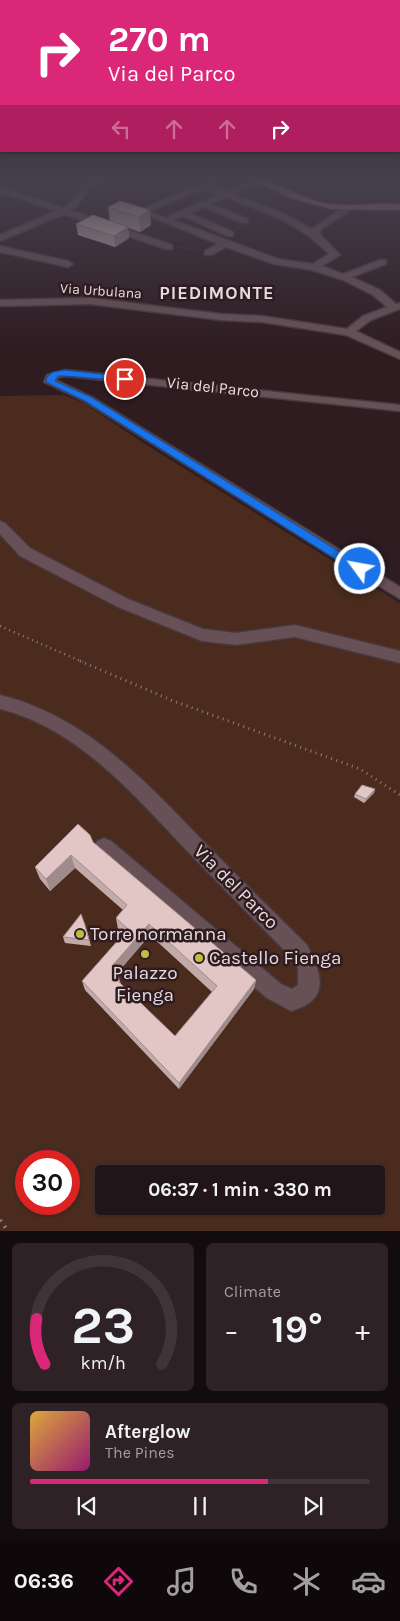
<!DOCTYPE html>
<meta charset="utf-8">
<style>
:root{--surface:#221519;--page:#2e2226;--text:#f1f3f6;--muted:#a29fa2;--line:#3f3438;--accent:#db2777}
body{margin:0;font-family:Karla,sans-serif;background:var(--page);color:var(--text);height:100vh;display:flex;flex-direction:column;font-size:19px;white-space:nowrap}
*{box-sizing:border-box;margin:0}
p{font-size:16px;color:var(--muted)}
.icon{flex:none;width:28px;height:28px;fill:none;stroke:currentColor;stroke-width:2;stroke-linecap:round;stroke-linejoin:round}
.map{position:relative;height:1231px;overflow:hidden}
.sheet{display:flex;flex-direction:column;gap:12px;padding:12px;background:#130c0e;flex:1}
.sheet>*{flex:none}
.guide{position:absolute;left:0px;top:0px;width:400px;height:152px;box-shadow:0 1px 4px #0004,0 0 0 1px var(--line);background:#db2777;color:#fff;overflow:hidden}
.speed{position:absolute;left:15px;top:1150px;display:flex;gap:10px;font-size:25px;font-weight:700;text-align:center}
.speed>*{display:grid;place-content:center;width:65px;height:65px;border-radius:50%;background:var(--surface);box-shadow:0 1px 4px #0004,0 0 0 1px var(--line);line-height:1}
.speed .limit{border:8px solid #d22;background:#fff;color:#111}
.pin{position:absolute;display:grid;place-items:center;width:42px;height:42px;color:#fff;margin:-21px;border:2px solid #fff;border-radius:50%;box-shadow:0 1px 5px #0007}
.me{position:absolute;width:55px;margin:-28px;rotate:302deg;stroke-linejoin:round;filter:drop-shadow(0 0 4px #0008)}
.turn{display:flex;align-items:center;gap:18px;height:105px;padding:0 25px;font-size:22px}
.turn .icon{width:65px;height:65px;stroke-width:2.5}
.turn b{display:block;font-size:35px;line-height:42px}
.lanes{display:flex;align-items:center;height:48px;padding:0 25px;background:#0003;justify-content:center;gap:25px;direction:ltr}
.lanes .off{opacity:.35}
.big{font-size:38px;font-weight:700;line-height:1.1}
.sheet .card{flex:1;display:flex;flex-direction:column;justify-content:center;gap:8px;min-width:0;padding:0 18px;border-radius:8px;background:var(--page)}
.sheet .dial{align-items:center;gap:0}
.dial svg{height:130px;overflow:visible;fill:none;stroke:var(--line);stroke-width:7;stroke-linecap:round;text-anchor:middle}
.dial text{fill:var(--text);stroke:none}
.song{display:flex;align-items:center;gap:15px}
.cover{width:60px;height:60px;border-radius:8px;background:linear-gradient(135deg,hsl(40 70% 55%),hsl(320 70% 35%))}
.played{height:5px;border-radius:2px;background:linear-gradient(90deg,var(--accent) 70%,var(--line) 70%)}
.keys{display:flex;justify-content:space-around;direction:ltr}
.heat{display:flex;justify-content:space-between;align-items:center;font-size:28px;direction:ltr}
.sheet .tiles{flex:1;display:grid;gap:12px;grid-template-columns:1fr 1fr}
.card:last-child{grid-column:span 2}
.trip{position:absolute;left:95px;top:1165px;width:290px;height:50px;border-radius:5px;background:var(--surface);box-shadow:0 1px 4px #0004,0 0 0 1px var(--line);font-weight:700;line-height:50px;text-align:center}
.dock{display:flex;height:80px;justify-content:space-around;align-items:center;background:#0e080a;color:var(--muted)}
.dock .icon{width:35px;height:35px}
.dock .selected{color:var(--accent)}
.dock b{font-size:22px;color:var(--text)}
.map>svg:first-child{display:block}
.green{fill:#4a2b1e;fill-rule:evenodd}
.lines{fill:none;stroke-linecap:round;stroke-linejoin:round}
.minor-casing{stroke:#48393e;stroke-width:3}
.major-casing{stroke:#48393e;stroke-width:3}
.path-far3{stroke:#8d7d81;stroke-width:1;stroke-dasharray:0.5 2.5;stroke-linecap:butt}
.path-far2{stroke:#8d7d81;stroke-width:2.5;stroke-dasharray:1 4;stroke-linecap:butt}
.path-far1{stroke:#8d7d81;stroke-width:3;stroke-dasharray:1 4.5;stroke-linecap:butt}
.path{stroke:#8d7d81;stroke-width:4;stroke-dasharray:2 5.5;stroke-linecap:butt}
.minor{fill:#675157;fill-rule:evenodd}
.major{fill:#b7709e;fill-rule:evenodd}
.wall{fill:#c2aaa9;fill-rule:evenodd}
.shaded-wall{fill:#9e8b8a}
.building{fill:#e1c6c5;stroke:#9e8b8a;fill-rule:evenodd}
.route{fill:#1a73e8;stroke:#114b97}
.poi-dot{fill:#bfbe41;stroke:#2e1c21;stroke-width:2}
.labels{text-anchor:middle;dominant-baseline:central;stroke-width:5;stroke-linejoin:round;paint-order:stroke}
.far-street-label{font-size:14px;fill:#e8dbde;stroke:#2e1c21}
.street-label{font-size:16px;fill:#e8dbde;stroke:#2e1c21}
.far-district-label{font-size:18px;font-weight:bold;letter-spacing:1px;fill:#e8dbde;stroke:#2e1c21}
.near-street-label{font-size:19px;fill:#e8dbde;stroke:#2e1c21}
.near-poi-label{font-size:19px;fill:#e8dbde;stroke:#2e1c21;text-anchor:start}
</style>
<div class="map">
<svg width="400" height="1231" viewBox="0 0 400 1231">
<rect width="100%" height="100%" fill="#2e1c21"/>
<path class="green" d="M64,395L84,403L142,442L400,603V1231H0V396ZM26,1161H69V1204H26ZM104,1174H376V1206H104Z"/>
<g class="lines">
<g class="minor-casing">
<g id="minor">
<path d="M100,177H111L89,189L76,207L70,210L172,245V249H166L64,214L0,241V235L56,211L0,192V187L63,208L70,203L83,185Z"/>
<path d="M219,177H231L211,186L225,192L253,179H259V183L232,194L285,214L312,229L345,206H351V210L321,229L320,234L340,255L322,266L343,274L380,260H386V264L352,277L380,290L396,304L400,303V309L371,320L356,331L400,352V359L346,335L262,322L221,320L90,304L0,306V300L90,298L221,314L262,316L347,329L363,316L387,307L373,295L343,280L312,270L274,264L226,247L211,255H205V251L218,244L127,207L131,204L145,210L146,207ZM204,189L218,195L169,216L168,219L150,211ZM225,197C266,213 298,222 329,254L313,264L278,259L173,220L183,216L227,236H233V232L190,213L204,207L242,223H248V219L211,204Z"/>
<path d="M0,246L68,261L73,264L68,267L0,252Z"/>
<path d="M65,370L400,405V411L65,376L59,377L56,380L92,397L400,587V599L84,401L44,382L47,375Z"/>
<path d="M0,521L5,523L30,548L128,599L203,629L236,633L295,625L400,651V663L295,637L236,645L202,641L118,607L20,556L0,534Z"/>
<path d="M0,695C86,716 145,781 204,842C238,877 273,911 307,945C322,975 331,1000 291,1011L267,998L97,853L95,847L97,841L104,838L111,841L281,984L292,989L298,985V969L293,959C260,926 227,892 194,858C138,800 81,729 0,709Z"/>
</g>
</g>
<g class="major-casing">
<path id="major" d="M245,177C267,177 299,197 323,203C346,208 369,203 393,204H400V210L331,209L291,198Z"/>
</g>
<path class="path-far3" d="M177,247L201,250"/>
<path class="path-far2" d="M0,626L83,662"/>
<path class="path-far1" d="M80,661L171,700L360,769L400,795"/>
<path class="path" d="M0,1220L8,1231"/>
<use href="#minor" class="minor"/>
<use href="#major" class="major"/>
</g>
<g class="wall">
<path d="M120,201L151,225L140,232L128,228L129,238L115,247L78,235L76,224L110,221L108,207Z"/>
<path d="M375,789L374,793L364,803L354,797L355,794Z"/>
<path d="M93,842L256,980L254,989L179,1089L85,990L82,981L124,934L118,929L116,918L123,910L75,868L50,891L40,879L35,867ZM150,935L212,992L175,1036L121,984L117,973Z"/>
<path d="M87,931L91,946L65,943L63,937Z"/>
</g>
<g class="shaded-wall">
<path d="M150,210L151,225L140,232L139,217Z"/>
<path d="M128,227L129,238L115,247L114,236Z"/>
<path d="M375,789L374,793L364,803L366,799Z"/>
<path d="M71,855L75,868L50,891L46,879Z"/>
<path d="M149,924L150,935L115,976L112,966Z"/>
<path d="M256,980L254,989L179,1089V1083Z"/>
</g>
<g class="building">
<path d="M120,201L150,210L139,217L108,207Z"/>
<path d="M93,215L128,227L114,236L76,224Z"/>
<path d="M362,785L375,789L366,799L355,794Z"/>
<path d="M78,824L90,835L93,842L256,980L179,1083L82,981L128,929L116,918L127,905L71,855L46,879L35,867ZM149,924L217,986L175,1036L119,982L118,974L112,966Z"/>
<path d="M81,914L85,925L89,940L63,937Z"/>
</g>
<linearGradient id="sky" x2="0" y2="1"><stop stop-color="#190f12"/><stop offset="0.51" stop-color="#46404e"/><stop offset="1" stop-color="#46404e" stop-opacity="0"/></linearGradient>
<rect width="400" height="350" fill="url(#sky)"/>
<path class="route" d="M65,370L128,377L129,379L125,381L65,376H58L55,381L91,397L364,567V572H356L85,401L46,382L47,377L53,372Z"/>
<g class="poi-dot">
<circle cx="80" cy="934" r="5"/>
<circle cx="145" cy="954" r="5"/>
<circle cx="199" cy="958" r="5"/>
</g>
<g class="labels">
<g class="far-street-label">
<text transform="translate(101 291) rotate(4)">Via Urbulana</text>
</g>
<g class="street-label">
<text transform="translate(213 387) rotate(6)">Via del Parco</text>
</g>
<g class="far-district-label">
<text x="217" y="293">PIEDIMONTE</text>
</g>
<g class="near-street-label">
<text transform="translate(236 887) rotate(45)">Via del Parco</text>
</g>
<g class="near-poi-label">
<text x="90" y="934">Torre normanna</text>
<text x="209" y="958">Castello Fienga</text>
<text x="145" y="973" text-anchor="middle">Palazzo<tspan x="145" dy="22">Fienga</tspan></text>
</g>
</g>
</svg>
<div class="speed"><div class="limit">30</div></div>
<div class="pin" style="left:125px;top:379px;background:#d93025"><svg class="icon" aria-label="arrive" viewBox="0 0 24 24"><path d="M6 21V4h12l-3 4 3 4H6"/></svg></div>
<svg class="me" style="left:360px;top:569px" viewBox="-20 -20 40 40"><circle r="17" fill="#1a73e8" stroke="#fff" stroke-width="3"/><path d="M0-11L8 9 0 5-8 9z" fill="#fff"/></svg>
<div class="trip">06:37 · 1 min · 330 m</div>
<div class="guide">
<div class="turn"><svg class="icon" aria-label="right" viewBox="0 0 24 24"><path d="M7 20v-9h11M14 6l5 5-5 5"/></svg><div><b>270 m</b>Via del Parco</div></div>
<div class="lanes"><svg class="icon off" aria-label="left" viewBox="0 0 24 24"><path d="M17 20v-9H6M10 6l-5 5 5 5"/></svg><svg class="icon off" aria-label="ahead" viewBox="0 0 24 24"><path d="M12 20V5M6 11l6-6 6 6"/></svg><svg class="icon off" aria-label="ahead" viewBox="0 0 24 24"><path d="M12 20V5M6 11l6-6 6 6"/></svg><svg class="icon" aria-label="right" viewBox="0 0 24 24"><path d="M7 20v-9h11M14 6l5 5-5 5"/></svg></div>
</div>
</div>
<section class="sheet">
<div class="tiles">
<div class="card dial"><svg viewBox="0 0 100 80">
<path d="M14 69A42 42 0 1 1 86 69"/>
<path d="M14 69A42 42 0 0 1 9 41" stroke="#db2777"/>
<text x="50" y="56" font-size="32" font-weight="700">23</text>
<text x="50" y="72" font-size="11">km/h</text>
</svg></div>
<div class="card"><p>Climate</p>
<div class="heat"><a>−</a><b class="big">19°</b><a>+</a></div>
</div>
<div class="card">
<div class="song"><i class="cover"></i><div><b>Afterglow</b><p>The Pines</p></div></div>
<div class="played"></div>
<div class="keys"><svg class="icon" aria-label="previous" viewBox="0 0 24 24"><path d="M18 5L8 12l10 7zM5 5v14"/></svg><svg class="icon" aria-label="pause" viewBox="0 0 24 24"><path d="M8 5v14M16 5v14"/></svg><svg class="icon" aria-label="next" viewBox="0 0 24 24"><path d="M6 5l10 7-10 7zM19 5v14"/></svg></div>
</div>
</div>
</section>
<nav class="dock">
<b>06:36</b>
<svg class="icon selected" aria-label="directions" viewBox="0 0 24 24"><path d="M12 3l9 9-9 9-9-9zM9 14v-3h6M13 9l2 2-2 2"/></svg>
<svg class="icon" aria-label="music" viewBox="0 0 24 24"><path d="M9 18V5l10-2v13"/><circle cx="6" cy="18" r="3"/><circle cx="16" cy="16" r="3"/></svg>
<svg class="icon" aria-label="phone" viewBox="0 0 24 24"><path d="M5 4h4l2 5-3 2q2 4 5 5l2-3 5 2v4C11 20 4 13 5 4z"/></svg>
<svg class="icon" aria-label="climate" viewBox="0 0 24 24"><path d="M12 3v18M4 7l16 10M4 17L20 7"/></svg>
<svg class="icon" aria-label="car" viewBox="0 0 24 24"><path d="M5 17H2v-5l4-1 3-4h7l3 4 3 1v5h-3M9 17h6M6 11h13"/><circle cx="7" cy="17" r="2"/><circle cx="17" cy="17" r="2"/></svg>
</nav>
